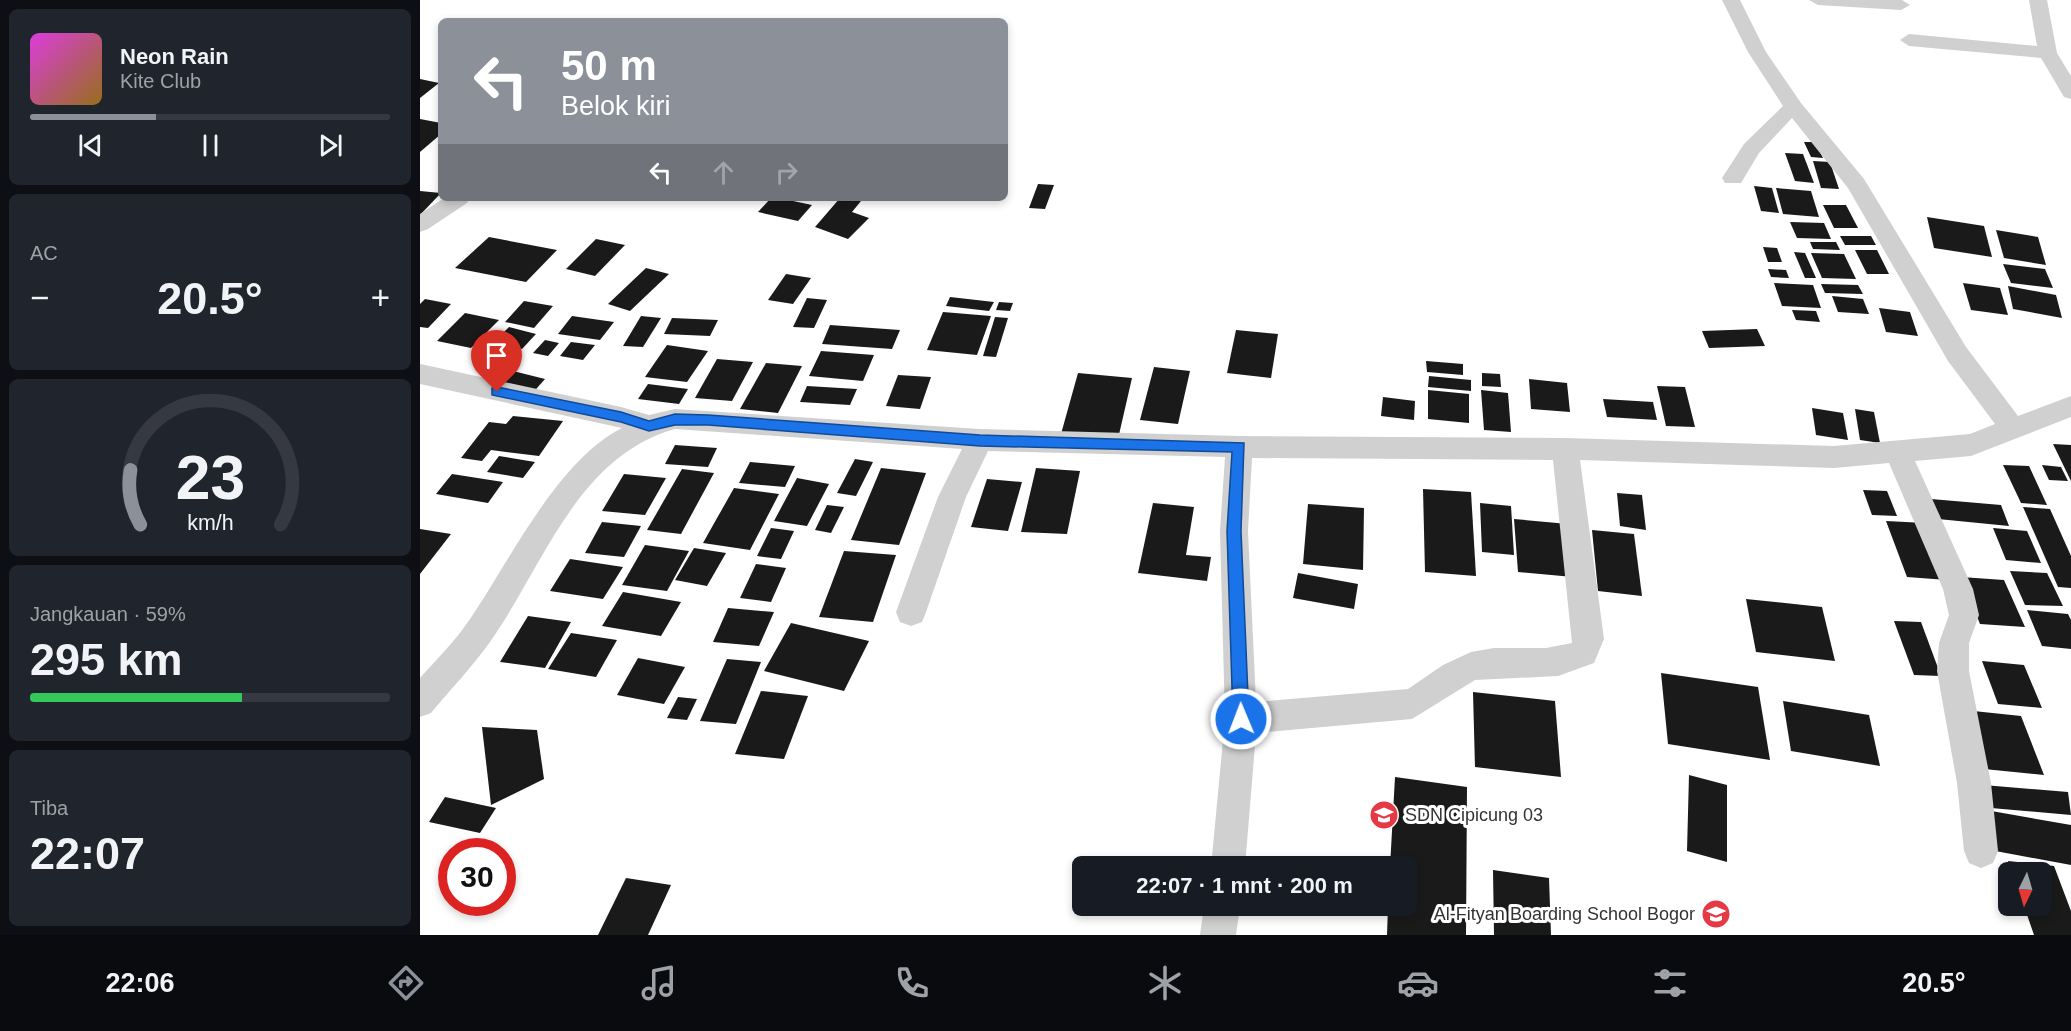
<!DOCTYPE html>
<html lang="id">
<meta charset="utf-8">
<style>
:root{--surface:#171b24;--page:#20242c;--text:#f1f3f6;--muted:#9ea1a6;--line:#363941;--accent:#8c9099}
body{margin:0;font-family:Helvetica,sans-serif;background:var(--page);color:var(--text);height:100vh;display:flex;flex-direction:column;font-size:22px;white-space:nowrap}
*{box-sizing:border-box;margin:0}
p{font-size:20px;color:var(--muted)}
.icon{flex:none;width:33px;height:33px;fill:none;stroke:currentColor;stroke-width:2;stroke-linecap:round;stroke-linejoin:round}
.map{position:relative;flex:1;overflow:hidden}
.details{display:flex;flex-direction:column;gap:9px;padding:9px;background:#0d0f14;width:420px}
.details>*{flex:none}
.top-card{position:absolute;left:18px;top:18px;width:570px;height:183px;border-radius:9px;box-shadow:0 3px 9px #0003;background:#8c9099;color:#fff;overflow:hidden}
.needle{width:39px;rotate:185deg}
.tools{position:absolute;left:1578px;top:862px;display:grid;gap:12px}
.tools a{display:grid;place-items:center;width:54px;height:54px;border-radius:9px;background:var(--surface);box-shadow:0 3px 9px #0003;font-size:30px}
.speed{position:absolute;left:18px;top:838px;display:flex;gap:12px;font-size:30px;font-weight:700;text-align:center}
.speed>*{display:grid;place-content:center;width:78px;height:78px;border-radius:50%;background:var(--surface);box-shadow:0 3px 9px #0003;line-height:1}
.speed .limit{border:9px solid #d22;background:#fff;color:#111}
.pin{position:absolute;display:grid;place-items:center;width:51px;height:51px;color:#fff;margin:-62px -26px;border-radius:50% 50% 50% 0;rotate:-45deg;box-shadow:0 0 6px #0007}
.pin .icon{rotate:45deg}
.me{position:absolute;width:66px;margin:-33px;rotate:359deg;stroke-linejoin:round;filter:drop-shadow(0 0 4px #0008)}
.turn{display:flex;align-items:center;gap:21px;height:126px;padding:0 24px;font-size:27px}
.turn .icon{width:78px;height:78px;stroke-width:2.5}
.turn b{display:block;font-size:42px;line-height:51px}
.lanes{display:flex;align-items:center;height:57px;padding:0 24px;background:#0003;justify-content:center;gap:30px;direction:ltr}
.lanes .off{opacity:.35}
.big{font-size:45px;font-weight:800;line-height:1.1}
.details .widget{flex:1;display:flex;flex-direction:column;justify-content:center;gap:9px;min-width:0;padding:0 21px;border-radius:9px;background:var(--page)}
.details .dial{align-items:center;gap:0}
.dial svg{height:156px;overflow:visible;fill:none;stroke:var(--line);stroke-width:7;stroke-linecap:round;text-anchor:middle}
.dial text{fill:var(--text);stroke:none}
.song{display:flex;align-items:center;gap:18px}
.cover{width:72px;height:72px;border-radius:9px;background:linear-gradient(135deg,hsl(300 70% 55%),hsl(40 70% 35%))}
.played{height:6px;border-radius:3px;background:linear-gradient(90deg,var(--accent) 35%,var(--line) 35%)}
.keys{display:flex;justify-content:space-around;direction:ltr}
.heat{display:flex;justify-content:space-between;align-items:center;font-size:33px;direction:ltr}
.charge{height:9px;border-radius:4px;background:linear-gradient(90deg,#34c759 59%,var(--line) 0)}
.trip{position:absolute;left:652px;top:856px;width:345px;height:60px;border-radius:9px;background:var(--surface);box-shadow:0 3px 9px #0003;font-weight:800;line-height:60px;text-align:center}
.menu{display:flex;height:96px;justify-content:space-around;align-items:center;background:#090b0e;color:var(--muted)}
.menu .icon{width:42px;height:42px}
.menu .selected{color:var(--accent)}
.menu b{font-size:27px;color:var(--text)}
main{display:flex;flex:1;min-height:0}
.map>svg:first-child{display:block}
.building{fill:#1a1a1a}
.lines{fill:none;stroke-linecap:round;stroke-linejoin:round}
.minor{fill:#d0d0d0;fill-rule:evenodd}
.route{fill:#1a73e8;stroke:#114b97;stroke-width:1.5}
.labels{text-anchor:middle;dominant-baseline:central;stroke-width:6;stroke-linejoin:round;paint-order:stroke}
.near-poi-label{font-size:18px;fill:#333;stroke:#fff;text-anchor:start}
</style>
<main>
<section class="details">
<div class="widget">
<div class="song"><i class="cover"></i><div><b>Neon Rain</b><p>Kite Club</p></div></div>
<div class="played"></div>
<div class="keys"><svg class="icon" aria-label="previous" viewBox="0 0 24 24"><path d="M18 5L8 12l10 7zM5 5v14"/></svg><svg class="icon" aria-label="pause" viewBox="0 0 24 24"><path d="M8 5v14M16 5v14"/></svg><svg class="icon" aria-label="next" viewBox="0 0 24 24"><path d="M6 5l10 7-10 7zM19 5v14"/></svg></div>
</div>
<div class="widget"><p>AC</p>
<div class="heat"><a>−</a><b class="big">20.5°</b><a>+</a></div>
</div>
<div class="widget dial"><svg viewBox="0 0 100 80">
<path d="M14 69A42 42 0 1 1 86 69"/>
<path d="M14 69A42 42 0 0 1 9 41" stroke="#8c9099"/>
<text x="50" y="56" font-size="32" font-weight="700">23</text>
<text x="50" y="72" font-size="11">km/h</text>
</svg></div>
<div class="widget"><p>Jangkauan · 59%</p><b class="big">295 km</b><div class="charge"></div></div>
<div class="widget"><p>Tiba</p><b class="big">22:07</b></div>
</section>
<div class="map">
<svg width="1651" height="935" viewBox="0 0 1651 935">
<rect width="100%" height="100%" fill="#fff"/>
<g class="building">
<path d="M0,79L19,83L0,98Z"/>
<path d="M0,119L21,123V134L0,152Z"/>
<path d="M1384,142H1395L1403,158L1391,157Z"/>
<path d="M1365,153L1383,154L1394,183L1375,181Z"/>
<path d="M1393,161L1410,162L1419,189L1401,188Z"/>
<path d="M618,184L634,185L625,209L609,208Z"/>
<path d="M1334,186L1352,188L1359,213L1341,211Z"/>
<path d="M1356,188L1391,191L1399,217L1363,214Z"/>
<path d="M0,191L21,193L0,215Z"/>
<path d="M351,198H359L392,205L378,221L338,212Z"/>
<path d="M420,198L441,201L432,212L449,218L428,239L395,227Z"/>
<path d="M1403,205H1426L1438,228H1414Z"/>
<path d="M1507,217L1564,226L1572,257L1514,248Z"/>
<path d="M1370,222L1404,223L1411,239L1377,238Z"/>
<path d="M1576,230L1618,237L1626,265L1584,258Z"/>
<path d="M1420,236H1451L1456,245H1425Z"/>
<path d="M69,237L137,250L106,282L35,268Z"/>
<path d="M176,239L205,245L175,276L146,269Z"/>
<path d="M1390,242H1416L1420,250L1393,249Z"/>
<path d="M1343,247L1357,248L1362,262H1348Z"/>
<path d="M1435,250H1457L1469,274H1447Z"/>
<path d="M1374,252L1385,253L1396,278H1385Z"/>
<path d="M1391,253L1424,254L1436,279L1402,278Z"/>
<path d="M1583,264L1625,269L1633,288L1591,283Z"/>
<path d="M226,268L249,274L210,311L188,304Z"/>
<path d="M1348,269L1366,270L1369,278L1351,277Z"/>
<path d="M366,274L391,278L373,304L348,300Z"/>
<path d="M1354,283L1393,285L1401,308L1362,306Z"/>
<path d="M1543,283L1580,288L1588,315L1551,310Z"/>
<path d="M1401,284L1438,285L1443,294L1405,293Z"/>
<path d="M1588,286L1636,295L1642,318L1593,309Z"/>
<path d="M1412,296L1443,299L1449,314L1418,312Z"/>
<path d="M530,297L574,302L569,311L526,306Z"/>
<path d="M387,298L407,300L394,328L373,327Z"/>
<path d="M5,299L31,304L8,328L0,327V304Z"/>
<path d="M104,301L133,306L114,328L85,322Z"/>
<path d="M579,302L593,303L590,311L576,310Z"/>
<path d="M1459,308L1490,312L1498,336L1466,332Z"/>
<path d="M1372,310L1396,311L1400,322L1376,320Z"/>
<path d="M523,312L571,316L557,355L507,350Z"/>
<path d="M45,313L79,320L51,348L17,341Z"/>
<path d="M152,316L194,322L180,340L138,334Z"/>
<path d="M221,316L241,318L223,347L203,346Z"/>
<path d="M575,317L588,318L576,357L563,356Z"/>
<path d="M252,318L298,320L290,336L244,334Z"/>
<path d="M410,325L480,330L472,349L402,344Z"/>
<path d="M89,327L116,334L102,349L73,343Z"/>
<path d="M1337,329L1345,346L1289,348L1282,331Z"/>
<path d="M816,330L858,334L851,378L807,373Z"/>
<path d="M125,340L139,343L128,356L113,353Z"/>
<path d="M151,342L175,345L163,360L140,356Z"/>
<path d="M247,345L288,351L267,382L225,377Z"/>
<path d="M401,351L454,355L443,381L389,376Z"/>
<path d="M297,359L333,362L312,401L275,398Z"/>
<path d="M1006,361L1043,364V375L1007,372Z"/>
<path d="M346,363L382,366L358,413L320,409Z"/>
<path d="M734,367L770,371L758,424L720,420Z"/>
<path d="M93,371L125,379L110,396L77,388Z"/>
<path d="M658,373L712,378L698,439L641,434Z"/>
<path d="M1062,373L1080,374L1081,387L1062,386Z"/>
<path d="M478,375L511,377L500,409L466,406Z"/>
<path d="M1009,376L1051,380V391L1008,387Z"/>
<path d="M1109,379L1147,383L1150,412L1111,409Z"/>
<path d="M228,384L268,389L259,404L218,399Z"/>
<path d="M387,386L437,389L430,405L380,402Z"/>
<path d="M1237,386L1265,387L1275,427L1246,426Z"/>
<path d="M1008,390L1049,394V423L1008,419Z"/>
<path d="M1061,390L1088,393L1091,432L1064,430Z"/>
<path d="M963,397L995,401L994,420L961,416Z"/>
<path d="M1183,399L1233,402L1237,420L1187,417Z"/>
<path d="M1392,408L1423,413L1428,440L1396,435Z"/>
<path d="M1435,409L1454,412L1460,443L1440,440Z"/>
<path d="M93,416L143,421L119,456L71,450L62,461L41,458L69,422L86,424Z"/>
<path d="M1633,444L1651,445V481Z"/>
<path d="M255,445L297,448L288,467L245,464Z"/>
<path d="M79,456L115,462L103,478L67,472Z"/>
<path d="M435,459L453,462L436,496L417,493Z"/>
<path d="M330,462L375,466L365,487L319,483Z"/>
<path d="M1583,465L1609,466L1627,505L1601,503Z"/>
<path d="M1622,465L1641,467L1648,481L1629,480Z"/>
<path d="M461,468L506,473L479,545L431,540Z"/>
<path d="M616,468L660,471L647,534L601,532Z"/>
<path d="M262,469L294,473L261,534L227,530Z"/>
<path d="M32,474L83,482L68,503L16,494Z"/>
<path d="M204,474L246,478L225,515L182,511Z"/>
<path d="M377,478L409,484L387,526L354,521Z"/>
<path d="M567,479L602,482L588,531L551,527Z"/>
<path d="M314,488L359,494L330,550L283,543Z"/>
<path d="M1003,489L1051,492L1056,576L1005,572Z"/>
<path d="M1443,490L1467,491L1477,516L1452,515Z"/>
<path d="M1197,493L1222,495L1226,530L1200,526Z"/>
<path d="M1511,499L1581,505L1589,526L1518,519Z"/>
<path d="M733,503L774,507L766,555L791,557L787,581L718,573Z"/>
<path d="M1060,503L1091,506L1094,555L1062,552Z"/>
<path d="M888,504L944,508L943,570L883,564Z"/>
<path d="M407,505L424,507L411,533L395,530Z"/>
<path d="M1603,507L1630,509L1651,556V588L1638,587Z"/>
<path d="M1094,519L1148,524L1153,577L1098,572Z"/>
<path d="M1466,521L1505,523L1527,580L1487,577Z"/>
<path d="M182,522L221,526L204,557L165,553Z"/>
<path d="M351,528L374,531L361,559L337,556Z"/>
<path d="M1573,528L1607,531L1621,563L1586,560Z"/>
<path d="M0,529L31,534L0,574Z"/>
<path d="M1172,530L1214,534L1222,596L1178,591Z"/>
<path d="M225,545L269,551L247,591L202,585Z"/>
<path d="M274,548L306,553L287,586L255,580Z"/>
<path d="M424,551L476,555L453,622L399,617Z"/>
<path d="M150,559L203,567L183,599L130,591Z"/>
<path d="M336,564L366,568L351,602L320,598Z"/>
<path d="M1590,571L1627,573L1643,606L1605,605Z"/>
<path d="M878,573L938,584L934,609L873,598Z"/>
<path d="M1541,577L1584,580L1605,627L1560,624Z"/>
<path d="M203,592L261,602L241,636L182,626Z"/>
<path d="M1326,599L1402,607L1415,661L1336,652Z"/>
<path d="M308,608L354,612L339,646L293,642Z"/>
<path d="M1607,610L1648,614L1651,620V649L1622,646Z"/>
<path d="M108,616L151,622L125,668L80,662Z"/>
<path d="M1474,621L1501,622L1521,676L1494,675Z"/>
<path d="M371,623L449,641L424,691L344,671Z"/>
<path d="M151,633L197,640L176,677L128,669Z"/>
<path d="M218,658L265,667L244,704L197,695Z"/>
<path d="M307,659L341,662L316,724L280,721Z"/>
<path d="M1562,661L1604,665L1622,708L1578,704Z"/>
<path d="M1241,673L1338,687L1350,760L1248,744Z"/>
<path d="M341,691L388,696L364,759L315,754Z"/>
<path d="M1053,692L1135,701L1141,777L1055,767Z"/>
<path d="M258,697L277,699L267,720L247,718Z"/>
<path d="M1363,701L1449,715L1460,766L1371,751Z"/>
<path d="M1544,710L1601,716L1624,775L1564,769Z"/>
<path d="M62,727L117,730L124,779L71,805Z"/>
<path d="M1269,775L1307,785V862L1267,851Z"/>
<path d="M975,777L1047,787L1046,935H967L968,906H987V867H970Z"/>
<path d="M1563,785L1648,792L1651,815L1571,808Z"/>
<path d="M25,797L76,808L60,833L9,822Z"/>
<path d="M1560,809L1651,825V865L1570,850Z"/>
<path d="M1588,861L1634,866L1651,911V935H1614L1604,906H1622V873H1592Z"/>
<path d="M1073,870L1129,878L1131,935H1074Z"/>
<path d="M206,878L251,885L228,935H178Z"/>
</g>
<g class="lines">
<g class="minor">
<path d="M1302,0H1320L1346,52L1381,103L1444,179L1546,347L1598,416L1651,396V417L1551,456L1495,461L1553,589L1559,615L1549,643V671L1571,783L1578,851L1573,863L1561,868L1549,863L1544,851L1537,783L1517,671L1519,643L1529,615L1523,589L1469,463L1414,468L1160,460L1184,639L1174,663L1138,676L1055,680L992,719L836,733L825,867H791L805,719L800,531L805,457L568,451L546,497L506,612L502,622L491,626L480,622L476,612L518,497L542,449L255,429C157,456 123,567 70,642C52,667 31,689 11,713L0,717V678C17,659 36,640 50,619C90,560 138,460 202,428L0,384V364L201,407L229,415L255,409L560,429L819,436L1145,438L1414,446L1550,434L1575,424L1528,361L1428,188L1372,118L1339,153L1321,183H1305L1302,178L1324,144L1363,106L1328,52ZM832,458L1133,460L1152,643L1126,648H1074L1051,652L1023,665L988,689L836,702L828,531Z"/>
<path d="M1389,0H1482L1490,5L1481,10L1398,5Z"/>
<path d="M1609,0H1627L1637,53L1651,76V99L1644,97L1621,58L1489,46L1480,40L1489,34L1617,46Z"/>
<path d="M24,198H50L47,203L8,229L0,232V214Z"/>
<path d="M784,906H820L816,935H780Z"/>
</g>
</g>
<path class="route" d="M77,387L201,412L229,421L255,414L288,415L560,435L824,443L821,531L829,719L827,725L821,727L816,725L813,719L807,531L812,452L560,446L288,425H255L229,431L201,422L72,395V388Z"/>
<defs>
<g id="school-disc" transform="scale(1.5)"><circle r="9.5" fill="#e63946" stroke="#fff"/><path d="M0-5L7-2L0 1L-7-2ZM-4 1L0 2.5L4 1V4Q0 6-4 4Z" fill="#fff"/></g>
</defs>
<g fill-rule="evenodd">
<use href="#school-disc" x="964" y="815"/>
<use href="#school-disc" x="1296" y="914"/>
</g>
<g class="labels">
<g class="near-poi-label">
<text x="985" y="815">SDN Cipicung 03</text>
<text x="1275" y="914" text-anchor="end">Al-Fityan Boarding School Bogor</text>
</g>
</g>
</svg>
<div class="tools">
<a><svg class="needle" viewBox="-14 -14 28 28"><path d="M0-13l5 13h-10z" fill="#e53935"/><path d="M0 13l5-13h-10z" fill="#9ea1a6"/></svg></a>
</div>
<div class="speed"><div class="limit">30</div></div>
<div class="pin" style="left:77px;top:392px;background:#d93025"><svg class="icon" aria-label="arrive" viewBox="0 0 24 24"><path d="M6 21V4h12l-3 4 3 4H6"/></svg></div>
<svg class="me" style="left:821px;top:719px" viewBox="-20 -20 40 40"><circle r="17" fill="#1a73e8" stroke="#fff" stroke-width="3"/><path d="M0-11L8 9 0 5-8 9z" fill="#fff"/></svg>
<div class="trip">22:07 · 1 mnt · 200 m</div>
<div class="top-card">
<div class="turn"><svg class="icon" aria-label="left" viewBox="0 0 24 24"><path d="M17 20v-9H6M10 6l-5 5 5 5"/></svg><div><b>50 m</b>Belok kiri</div></div>
<div class="lanes"><svg class="icon" aria-label="left" viewBox="0 0 24 24"><path d="M17 20v-9H6M10 6l-5 5 5 5"/></svg><svg class="icon off" aria-label="ahead" viewBox="0 0 24 24"><path d="M12 20V5M6 11l6-6 6 6"/></svg><svg class="icon off" aria-label="right" viewBox="0 0 24 24"><path d="M7 20v-9h11M14 6l5 5-5 5"/></svg></div>
</div>
</div>
</main>
<nav class="menu">
<b>22:06</b>
<svg class="icon selected" aria-label="directions" viewBox="0 0 24 24"><path d="M12 3l9 9-9 9-9-9zM9 14v-3h6M13 9l2 2-2 2"/></svg>
<svg class="icon" aria-label="music" viewBox="0 0 24 24"><path d="M9 18V5l10-2v13"/><circle cx="6" cy="18" r="3"/><circle cx="16" cy="16" r="3"/></svg>
<svg class="icon" aria-label="phone" viewBox="0 0 24 24"><path d="M5 4h4l2 5-3 2q2 4 5 5l2-3 5 2v4C11 20 4 13 5 4z"/></svg>
<svg class="icon" aria-label="climate" viewBox="0 0 24 24"><path d="M12 3v18M4 7l16 10M4 17L20 7"/></svg>
<svg class="icon" aria-label="car" viewBox="0 0 24 24"><path d="M5 17H2v-5l4-1 3-4h7l3 4 3 1v5h-3M9 17h6M6 11h13"/><circle cx="7" cy="17" r="2"/><circle cx="17" cy="17" r="2"/></svg>
<svg class="icon" aria-label="filters" viewBox="0 0 24 24"><path d="M4 7h16M4 17h16"/><circle cx="9" cy="7" r="2"/><circle cx="15" cy="17" r="2"/></svg>
<b>20.5°</b>
</nav>
